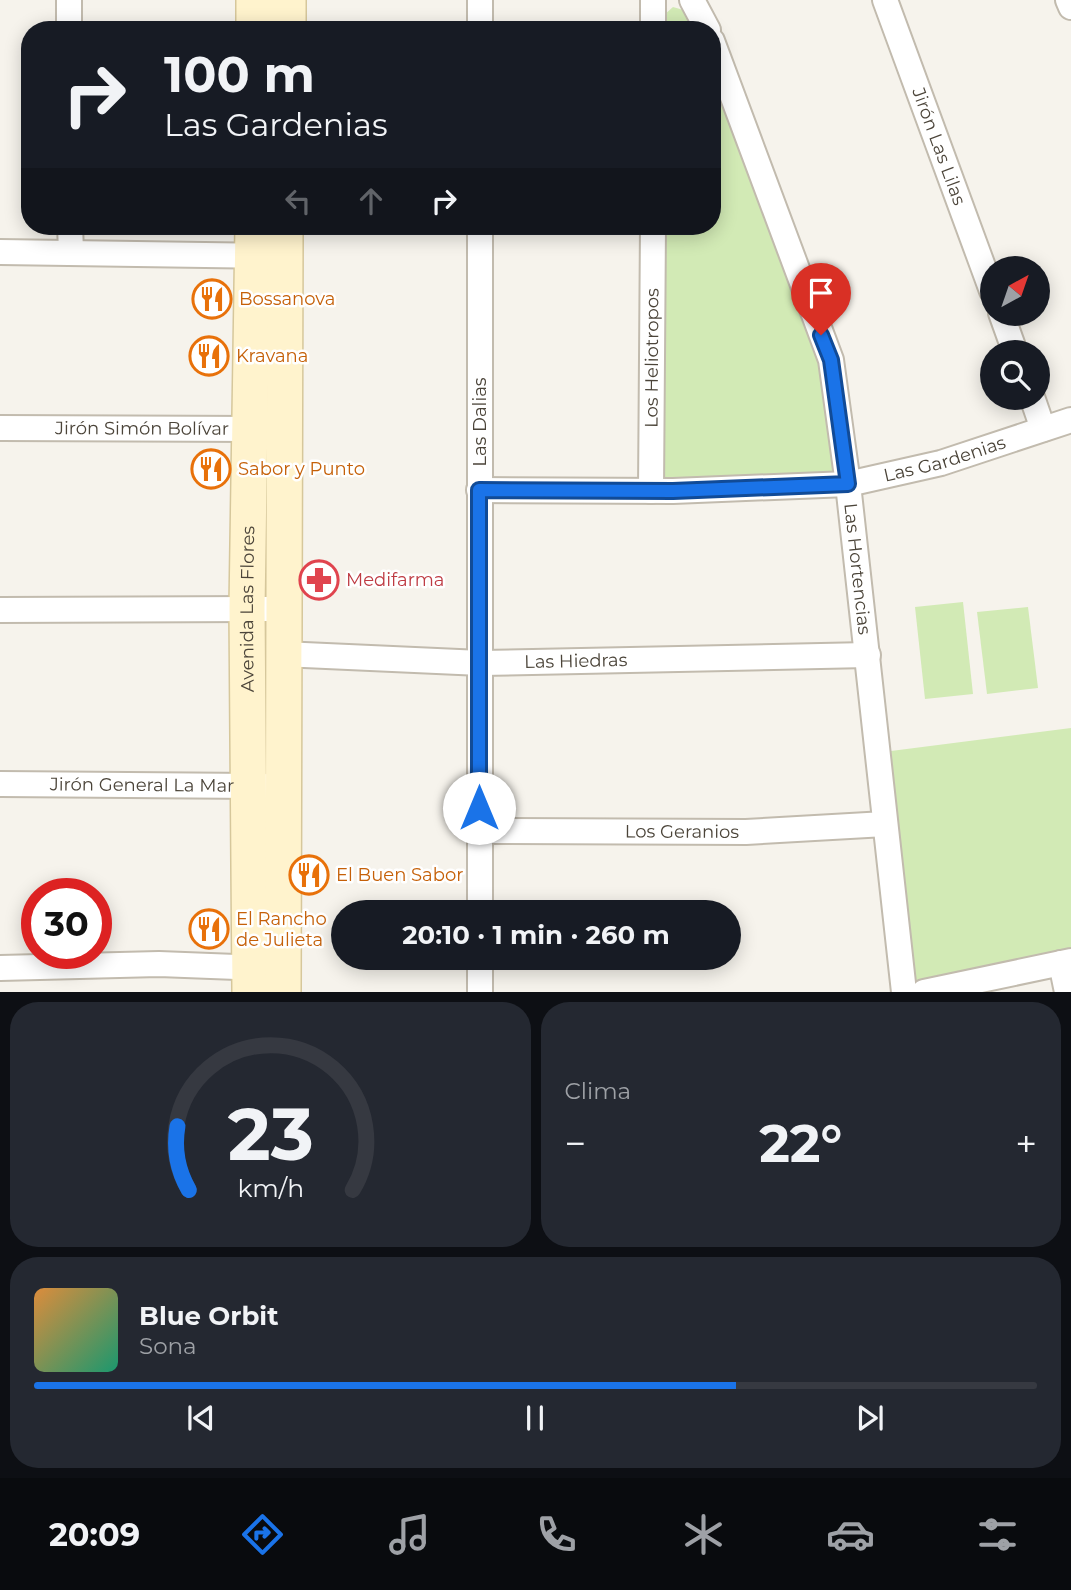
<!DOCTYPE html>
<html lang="es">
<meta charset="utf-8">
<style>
:root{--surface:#171b24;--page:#242831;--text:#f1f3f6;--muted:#9ea1a6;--line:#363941;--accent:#1a73e8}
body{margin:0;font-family:Montserrat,sans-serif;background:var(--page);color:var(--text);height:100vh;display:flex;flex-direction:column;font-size:26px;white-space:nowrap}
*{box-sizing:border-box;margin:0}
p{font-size:23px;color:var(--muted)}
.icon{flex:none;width:38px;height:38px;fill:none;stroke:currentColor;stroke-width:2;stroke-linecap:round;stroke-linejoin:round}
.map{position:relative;height:992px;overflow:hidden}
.side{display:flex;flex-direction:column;gap:10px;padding:10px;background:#0d0f14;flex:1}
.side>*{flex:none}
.guide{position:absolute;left:21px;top:21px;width:700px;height:214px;border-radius:28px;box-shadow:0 4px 18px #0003;background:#171b24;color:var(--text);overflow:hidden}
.needle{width:46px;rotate:40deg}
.tools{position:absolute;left:980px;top:256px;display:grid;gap:14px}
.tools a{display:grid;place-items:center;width:70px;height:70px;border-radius:50%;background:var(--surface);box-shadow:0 4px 18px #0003;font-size:35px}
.speed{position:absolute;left:21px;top:878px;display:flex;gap:14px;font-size:35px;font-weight:700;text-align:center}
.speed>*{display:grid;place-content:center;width:91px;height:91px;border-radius:50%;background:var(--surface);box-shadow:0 4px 18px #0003;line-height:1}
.speed .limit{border:10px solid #d22;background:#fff;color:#111}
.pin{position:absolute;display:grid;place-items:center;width:60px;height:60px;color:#fff;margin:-72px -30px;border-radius:50% 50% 50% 0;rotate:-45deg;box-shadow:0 0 7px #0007}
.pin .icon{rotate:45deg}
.me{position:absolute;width:77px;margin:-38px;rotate:0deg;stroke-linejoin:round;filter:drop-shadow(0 0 5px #0008)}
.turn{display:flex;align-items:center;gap:24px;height:147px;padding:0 28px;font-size:32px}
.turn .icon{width:91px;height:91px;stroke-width:2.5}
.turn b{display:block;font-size:49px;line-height:60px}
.lanes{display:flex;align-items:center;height:66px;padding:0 28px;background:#0003;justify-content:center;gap:35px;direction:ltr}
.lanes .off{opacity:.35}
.big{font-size:52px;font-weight:700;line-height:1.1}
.side .card{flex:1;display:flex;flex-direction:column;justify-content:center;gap:10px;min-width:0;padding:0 24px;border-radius:28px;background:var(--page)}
.side .dial{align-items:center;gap:0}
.dial svg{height:182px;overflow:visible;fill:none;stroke:var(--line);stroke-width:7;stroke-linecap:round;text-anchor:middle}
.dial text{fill:var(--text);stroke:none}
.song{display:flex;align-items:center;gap:21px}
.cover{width:84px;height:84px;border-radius:10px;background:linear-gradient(135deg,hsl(30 70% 55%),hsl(160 70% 35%))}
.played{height:7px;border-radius:4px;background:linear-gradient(90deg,var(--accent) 70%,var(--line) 70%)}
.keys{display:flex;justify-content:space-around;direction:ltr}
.heat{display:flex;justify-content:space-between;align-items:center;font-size:38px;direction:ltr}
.side .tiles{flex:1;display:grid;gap:10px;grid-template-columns:1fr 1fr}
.card:last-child{grid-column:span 2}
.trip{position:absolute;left:331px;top:900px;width:410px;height:70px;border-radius:35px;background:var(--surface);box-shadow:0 4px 18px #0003;font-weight:700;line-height:70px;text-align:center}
.tab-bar{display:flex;height:112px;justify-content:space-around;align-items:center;background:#090b0e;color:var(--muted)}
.tab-bar .icon{width:49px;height:49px}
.tab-bar .selected{color:var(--accent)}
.tab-bar b{font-size:32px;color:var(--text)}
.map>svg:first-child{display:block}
.green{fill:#d2eab5}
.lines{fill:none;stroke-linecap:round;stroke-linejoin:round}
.street-casing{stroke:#c2bbae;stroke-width:28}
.secondary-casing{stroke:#d6c79b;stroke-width:38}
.street{stroke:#fff;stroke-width:24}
.secondary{stroke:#fff3cd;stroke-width:35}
.route-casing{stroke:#114b97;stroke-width:18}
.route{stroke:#1a73e8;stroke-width:12}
.labels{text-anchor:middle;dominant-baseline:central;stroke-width:5;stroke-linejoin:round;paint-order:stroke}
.street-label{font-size:18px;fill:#4b4439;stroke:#fff}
.food-label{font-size:18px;fill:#c56008;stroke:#fff;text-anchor:start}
.health-label{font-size:18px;fill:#be3a42;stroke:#fff;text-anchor:start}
</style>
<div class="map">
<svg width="1071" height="992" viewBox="0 0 1071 992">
<rect width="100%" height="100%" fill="#f6f3ec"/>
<g class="green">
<path d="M673,7L697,14L703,30H663V16Z"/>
<path d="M712,58L822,364L835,475L665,481L664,226H712Z"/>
<path d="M963,602L973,694L925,699L915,607Z"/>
<path d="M1028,607L1038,688L987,694L977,612Z"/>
<path d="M1071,728V950L912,984L891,751Z"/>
</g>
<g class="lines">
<g class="street-casing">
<g id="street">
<path d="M69,0V30"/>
<path d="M653,0V30"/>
<path d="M692,0L708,30"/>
<path id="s1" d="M885,0L992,291"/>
<path d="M1068,0L1071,7"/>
<path d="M480,30V0"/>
<path id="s2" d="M712,41L831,360L848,484L904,992"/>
<path d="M70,226L71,251"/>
<path d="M0,252L266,256"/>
<path d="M1001,313L1015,352"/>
<path d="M1032,397L1043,429"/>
<path id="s3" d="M0,428L266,429"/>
<path id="s4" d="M479,490L673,491L848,484L941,463L1071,420"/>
<path id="s5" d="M651,491L653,226"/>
<path d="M0,610L283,609"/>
<path id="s6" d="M282,654L481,663L868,655"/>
<path id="s7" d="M0,784L264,786"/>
<path id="s8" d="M479,831L746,832L885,824"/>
<path d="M480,912V226"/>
<path d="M480,957V992"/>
<path d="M1061,963L1067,992"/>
<path d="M0,968L159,964L265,968"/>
<path d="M924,992L1071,961"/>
</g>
</g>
<g class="secondary-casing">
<g id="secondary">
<path d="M254,30V0"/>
<path d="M288,30V0"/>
<path id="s9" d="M250,992L247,608L253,226"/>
<path d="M283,992L285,226"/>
</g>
</g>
<use href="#street" class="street"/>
<use href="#secondary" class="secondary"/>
</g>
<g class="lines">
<g class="route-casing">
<path id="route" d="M479,808V490L673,491L848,484L831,360L821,335"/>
</g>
<use href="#route" class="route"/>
</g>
<defs>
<g id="restaurant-ring" transform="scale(2.0125)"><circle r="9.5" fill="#fff" stroke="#e8710a" stroke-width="1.5"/><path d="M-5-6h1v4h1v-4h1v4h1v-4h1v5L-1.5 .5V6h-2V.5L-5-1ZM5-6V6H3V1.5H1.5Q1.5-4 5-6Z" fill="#e8710a"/></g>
<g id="pharmacy-ring" transform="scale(2.0125)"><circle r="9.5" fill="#fff" stroke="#e0444e" stroke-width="1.5"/><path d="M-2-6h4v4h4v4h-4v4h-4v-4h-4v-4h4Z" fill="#e0444e"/></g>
</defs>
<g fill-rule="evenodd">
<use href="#restaurant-ring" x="212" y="299"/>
<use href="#restaurant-ring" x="209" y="356"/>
<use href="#restaurant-ring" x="211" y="469"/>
<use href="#pharmacy-ring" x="319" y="580"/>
<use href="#restaurant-ring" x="309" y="875"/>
<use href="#restaurant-ring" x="209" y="929"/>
</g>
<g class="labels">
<g class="street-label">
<text stroke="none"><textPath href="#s1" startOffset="156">Jirón Las Lilas</textPath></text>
<text stroke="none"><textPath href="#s5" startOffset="133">Los Heliotropos</textPath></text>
<text transform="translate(480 422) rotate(-90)">Las Dalias</text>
<text stroke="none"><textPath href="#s3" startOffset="142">Jirón Simón Bolívar</textPath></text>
<text stroke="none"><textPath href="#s4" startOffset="469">Las Gardenias</textPath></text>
<text stroke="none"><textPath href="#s2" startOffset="551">Las Hortencias</textPath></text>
<text stroke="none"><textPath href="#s9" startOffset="383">Avenida Las Flores</textPath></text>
<text stroke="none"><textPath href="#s6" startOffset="294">Las Hiedras</textPath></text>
<text stroke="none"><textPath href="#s7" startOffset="142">Jirón General La Mar</textPath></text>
<text stroke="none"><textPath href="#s8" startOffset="203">Los Geranios</textPath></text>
</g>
<g class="food-label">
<text x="239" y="299">Bossanova</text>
<text x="236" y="356">Kravana</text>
<text x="238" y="469">Sabor y Punto</text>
<text x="336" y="875">El Buen Sabor</text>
<text x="236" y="919">El Rancho<tspan x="236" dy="21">de Julieta</tspan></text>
</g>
<g class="health-label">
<text x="346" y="580">Medifarma</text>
</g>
</g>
</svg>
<div class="tools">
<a><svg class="needle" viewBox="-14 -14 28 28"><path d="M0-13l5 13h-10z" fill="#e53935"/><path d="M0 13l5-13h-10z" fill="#9ea1a6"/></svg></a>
<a><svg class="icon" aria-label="search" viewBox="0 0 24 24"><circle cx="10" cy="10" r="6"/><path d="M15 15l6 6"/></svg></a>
</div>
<div class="speed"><div class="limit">30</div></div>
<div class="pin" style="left:821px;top:335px;background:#d93025"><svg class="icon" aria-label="arrive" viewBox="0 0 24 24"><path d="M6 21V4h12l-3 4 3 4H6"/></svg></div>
<svg class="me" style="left:479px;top:808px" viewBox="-20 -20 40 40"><circle r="19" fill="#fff"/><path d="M0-13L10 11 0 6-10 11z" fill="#1a73e8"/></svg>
<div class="trip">20:10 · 1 min · 260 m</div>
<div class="guide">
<div class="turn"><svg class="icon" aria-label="right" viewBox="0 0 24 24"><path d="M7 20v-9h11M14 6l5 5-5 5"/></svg><div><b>100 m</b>Las Gardenias</div></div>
<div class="lanes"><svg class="icon off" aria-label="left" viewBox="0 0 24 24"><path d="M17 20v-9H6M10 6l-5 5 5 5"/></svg><svg class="icon off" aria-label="ahead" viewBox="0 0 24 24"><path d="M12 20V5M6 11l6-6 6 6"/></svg><svg class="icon" aria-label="right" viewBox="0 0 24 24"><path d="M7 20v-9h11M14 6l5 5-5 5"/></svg></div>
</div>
</div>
<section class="side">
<div class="tiles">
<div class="card dial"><svg viewBox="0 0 100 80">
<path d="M14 69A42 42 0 1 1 86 69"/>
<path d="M14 69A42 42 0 0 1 9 41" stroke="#1a73e8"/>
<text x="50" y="56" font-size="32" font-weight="700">23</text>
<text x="50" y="72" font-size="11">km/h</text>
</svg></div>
<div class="card"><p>Clima</p>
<div class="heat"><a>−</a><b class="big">22°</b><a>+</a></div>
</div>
<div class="card">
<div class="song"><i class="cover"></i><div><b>Blue Orbit</b><p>Sona</p></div></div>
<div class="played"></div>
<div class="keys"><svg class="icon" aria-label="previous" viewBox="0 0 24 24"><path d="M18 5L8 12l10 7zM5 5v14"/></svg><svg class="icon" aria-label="pause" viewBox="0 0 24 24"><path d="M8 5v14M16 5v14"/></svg><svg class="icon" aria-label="next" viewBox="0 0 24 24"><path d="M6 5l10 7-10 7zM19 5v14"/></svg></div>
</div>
</div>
</section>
<nav class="tab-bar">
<b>20:09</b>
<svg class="icon selected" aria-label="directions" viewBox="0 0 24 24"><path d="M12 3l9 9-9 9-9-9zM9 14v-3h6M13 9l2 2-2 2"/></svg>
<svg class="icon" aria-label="music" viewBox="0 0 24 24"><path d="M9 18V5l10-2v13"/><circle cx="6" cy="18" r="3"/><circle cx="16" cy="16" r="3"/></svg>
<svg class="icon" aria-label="phone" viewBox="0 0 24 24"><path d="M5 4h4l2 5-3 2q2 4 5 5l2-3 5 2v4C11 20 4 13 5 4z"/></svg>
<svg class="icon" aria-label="climate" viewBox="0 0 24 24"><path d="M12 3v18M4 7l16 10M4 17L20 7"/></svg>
<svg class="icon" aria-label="car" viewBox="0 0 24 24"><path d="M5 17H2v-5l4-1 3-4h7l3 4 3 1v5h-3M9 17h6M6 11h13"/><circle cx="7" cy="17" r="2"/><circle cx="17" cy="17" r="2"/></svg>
<svg class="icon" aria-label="filters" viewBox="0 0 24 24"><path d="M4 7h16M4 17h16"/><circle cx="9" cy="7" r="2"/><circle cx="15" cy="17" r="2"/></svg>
</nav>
